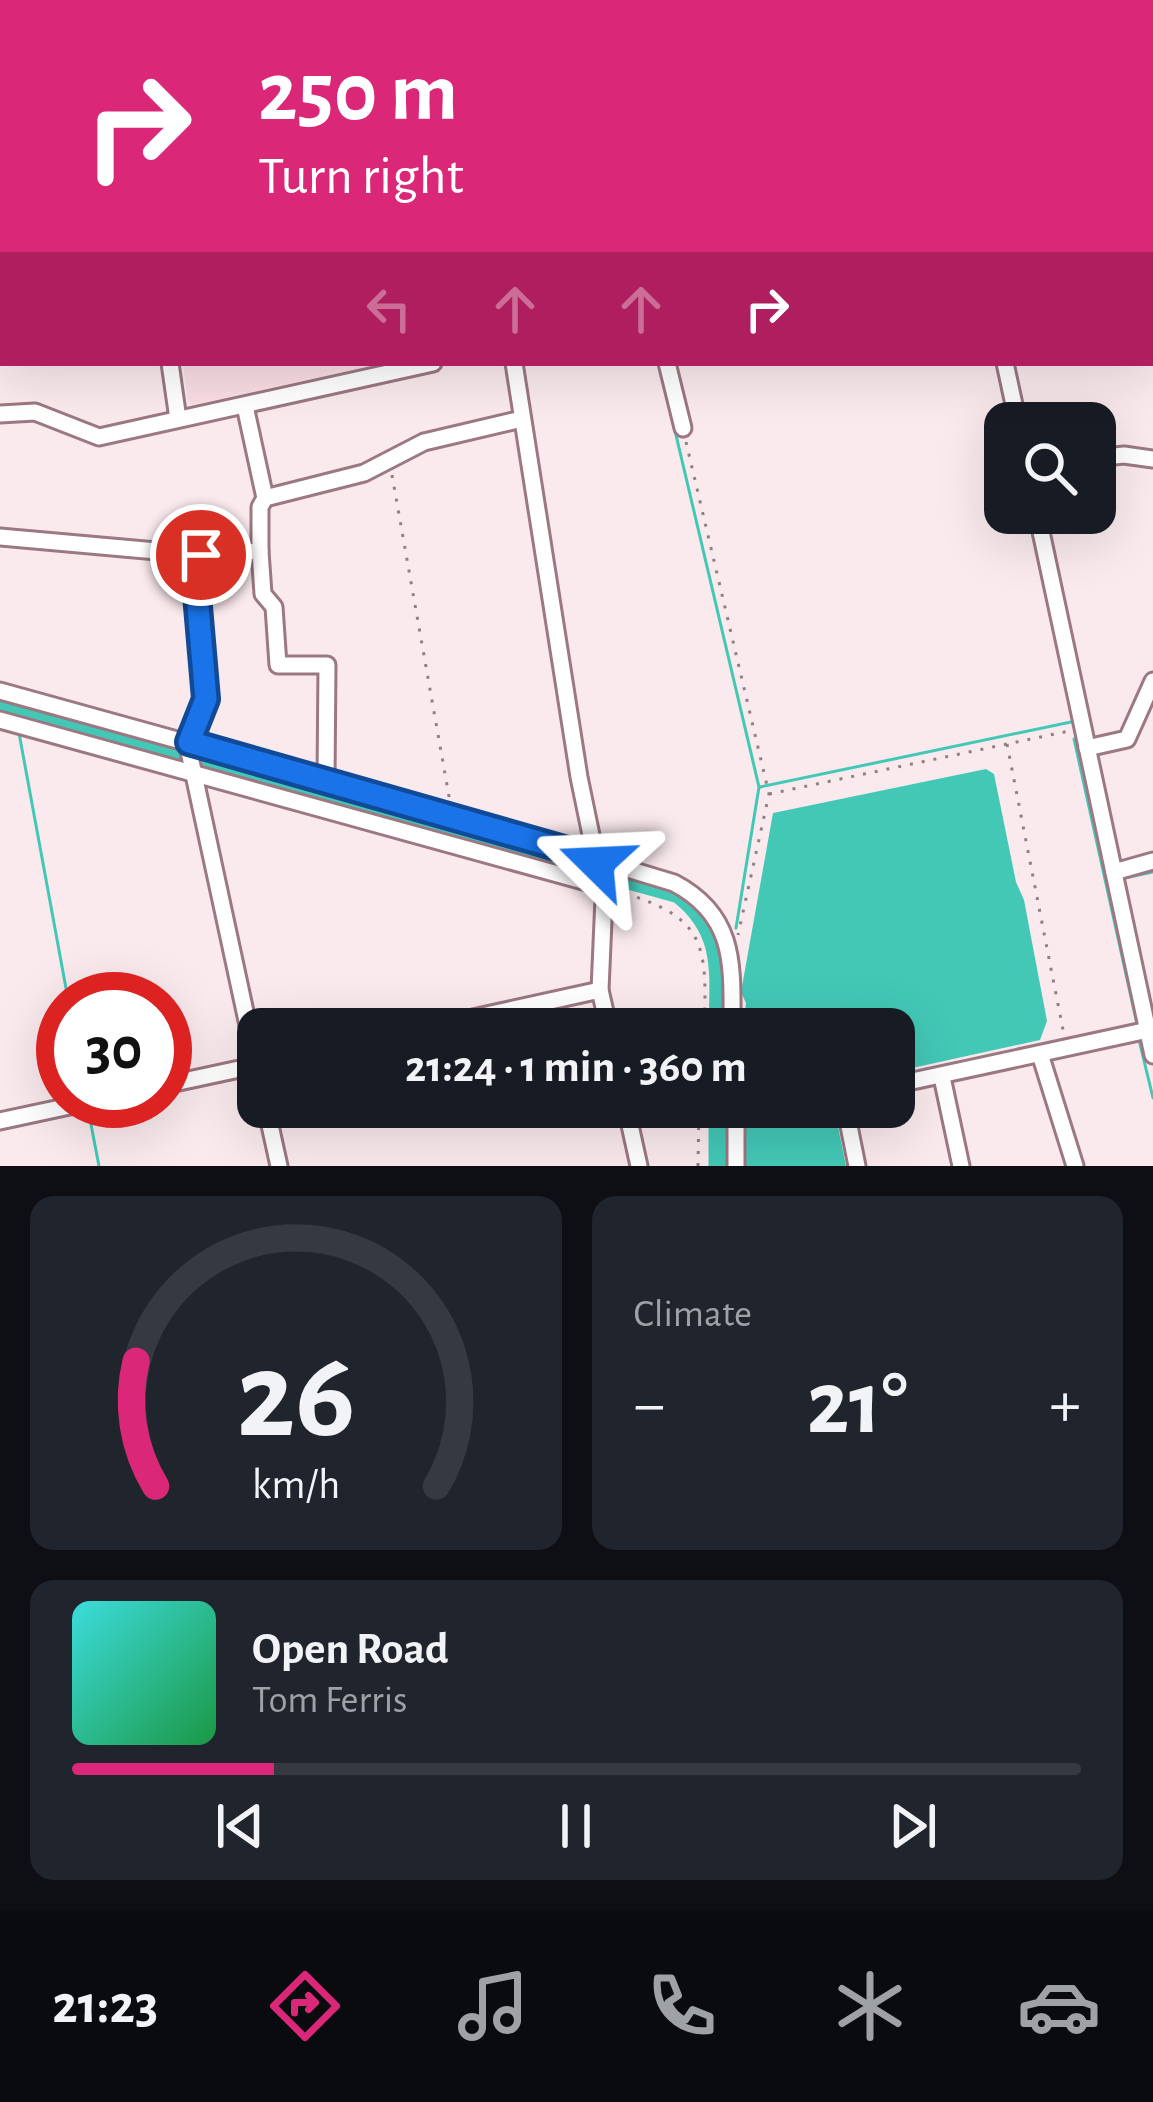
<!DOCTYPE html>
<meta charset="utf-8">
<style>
:root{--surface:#171b24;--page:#20242c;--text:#f1f3f6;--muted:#9ea1a6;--line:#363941;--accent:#db2777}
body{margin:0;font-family:"Alegreya Sans",sans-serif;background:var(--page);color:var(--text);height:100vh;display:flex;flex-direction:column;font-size:45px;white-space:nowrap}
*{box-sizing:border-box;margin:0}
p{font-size:39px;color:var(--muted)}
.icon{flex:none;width:66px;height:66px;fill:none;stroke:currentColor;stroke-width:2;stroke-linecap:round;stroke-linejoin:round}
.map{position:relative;height:1166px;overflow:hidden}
.side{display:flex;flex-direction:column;gap:30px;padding:30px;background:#0d0f14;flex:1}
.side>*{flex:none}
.guide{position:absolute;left:0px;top:0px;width:1155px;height:366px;box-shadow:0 12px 48px #0002;background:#db2777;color:#fff;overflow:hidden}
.controls{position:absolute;left:984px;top:402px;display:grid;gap:24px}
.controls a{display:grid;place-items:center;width:132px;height:132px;border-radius:24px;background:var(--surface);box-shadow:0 12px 48px #0002;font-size:60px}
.speed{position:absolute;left:36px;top:972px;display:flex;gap:24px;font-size:60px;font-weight:700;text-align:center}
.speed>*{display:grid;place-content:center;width:156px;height:156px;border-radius:50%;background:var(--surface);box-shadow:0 12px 48px #0002;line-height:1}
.speed .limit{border:18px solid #d22;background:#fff;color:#111}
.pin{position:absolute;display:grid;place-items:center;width:102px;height:102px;color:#fff;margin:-51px;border:6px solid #fff;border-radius:50%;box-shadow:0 3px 12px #0007}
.me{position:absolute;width:132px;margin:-66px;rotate:291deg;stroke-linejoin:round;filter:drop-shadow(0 0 9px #0008)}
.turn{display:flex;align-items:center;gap:42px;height:252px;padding:0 60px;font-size:54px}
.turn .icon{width:156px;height:156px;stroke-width:2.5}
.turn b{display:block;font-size:84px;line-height:102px}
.lanes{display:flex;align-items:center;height:114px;padding:0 60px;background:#0003;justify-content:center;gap:60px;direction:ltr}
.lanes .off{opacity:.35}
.big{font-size:90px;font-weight:700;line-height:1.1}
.side .tile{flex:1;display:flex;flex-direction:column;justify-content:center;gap:18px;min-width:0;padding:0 42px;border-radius:24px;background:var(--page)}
.side .dial{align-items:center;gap:0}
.dial svg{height:312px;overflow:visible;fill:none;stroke:var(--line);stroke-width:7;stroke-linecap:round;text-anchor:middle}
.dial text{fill:var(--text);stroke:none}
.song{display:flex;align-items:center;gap:36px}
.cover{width:144px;height:144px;border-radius:18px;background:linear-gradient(135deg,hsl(180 70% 55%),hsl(140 70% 35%))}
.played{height:12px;border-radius:6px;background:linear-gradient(90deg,var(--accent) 20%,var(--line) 20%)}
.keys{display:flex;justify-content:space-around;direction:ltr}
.heat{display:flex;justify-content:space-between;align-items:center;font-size:66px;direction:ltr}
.side .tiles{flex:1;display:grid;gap:30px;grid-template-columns:1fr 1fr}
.tile:last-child{grid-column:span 2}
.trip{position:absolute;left:237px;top:1008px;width:678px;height:120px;border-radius:24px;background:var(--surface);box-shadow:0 12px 48px #0002;font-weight:700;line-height:120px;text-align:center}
.menu{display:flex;height:192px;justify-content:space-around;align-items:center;background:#090b0e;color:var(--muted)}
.menu .icon{width:84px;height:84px}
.menu .selected{color:var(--accent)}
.menu b{font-size:54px;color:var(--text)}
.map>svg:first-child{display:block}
.built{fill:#fadde5}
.water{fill:#43c8b6}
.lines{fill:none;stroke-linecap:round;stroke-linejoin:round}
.stream{stroke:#43c8b6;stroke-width:3}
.river{stroke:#43c8b6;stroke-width:21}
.minor-casing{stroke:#9b7882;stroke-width:21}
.path{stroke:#8f8084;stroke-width:3;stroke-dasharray:3 9;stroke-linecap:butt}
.minor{stroke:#fff;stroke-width:15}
.route-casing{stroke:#114b97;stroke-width:30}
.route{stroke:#1a73e8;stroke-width:21}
</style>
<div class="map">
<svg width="1153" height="1166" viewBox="0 0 1153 1166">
<rect width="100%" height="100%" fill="#faeaee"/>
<g class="built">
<path d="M137,0H591L589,3Z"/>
<path d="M183,363H384L192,405L188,401Z"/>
</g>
<g class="water">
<path d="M986,769L994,774L1016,882L1024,900L1047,1021L1040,1040L894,1072V1029H743L746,1003L741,992L773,813Z"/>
<path d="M744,1107H834L846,1166H745Z"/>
</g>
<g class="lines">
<g class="stream">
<path d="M610,3L612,0"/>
<path d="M659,363L759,787L736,928"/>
<path d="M19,733L68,999"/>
<path d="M1074,739L1137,1024"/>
<path d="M760,787L1071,722"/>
<path d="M1120,879L1153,872"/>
<path d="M1139,1040L1153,1098"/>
<path d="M88,1109L99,1166"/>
</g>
<g class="river">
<path d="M0,705L679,893C727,930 720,974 719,1029"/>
<path d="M719,1166V1107"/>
</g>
<g class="minor-casing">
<g id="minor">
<path d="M126,0V3"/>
<path d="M195,0L200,3"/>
<path d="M274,0V3"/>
<path d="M307,0V3"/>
<path d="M927,0L928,3"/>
<path d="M411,3V0"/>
<path d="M491,3V0"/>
<path d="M572,3L573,0"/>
<path d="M0,13H3"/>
<path d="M1152,209H1153"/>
<path d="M170,363L178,419"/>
<path d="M514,363L579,777L604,898L600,990L609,1029"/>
<path d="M667,363L683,428"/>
<path d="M1005,363L1018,423"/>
<path d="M0,414L35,412L99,437L433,363"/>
<path d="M1095,458L1124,455L1153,459"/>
<path d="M265,498L364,473L424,442L522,419"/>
<path d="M1037,513L1153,1055"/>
<path d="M0,537L201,555L260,551V507L265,498L245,406"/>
<path d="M260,551L263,594L274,607L278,665H327L326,780"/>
<path d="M201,555L197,595L206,699L196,718L188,747L258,1072"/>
<path d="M0,691L452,816L674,883C737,916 732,967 732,1029"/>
<path d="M0,720L601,886"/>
<path d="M1087,748L1127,739L1153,681"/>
<path d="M1114,872L1153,861"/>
<path d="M423,1029L600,990"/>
<path d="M1040,1054L1075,1166"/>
<path d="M942,1077L961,1166"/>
<path d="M165,1085L258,1065"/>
<path d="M894,1085L1148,1030"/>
<path d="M266,1107L279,1166"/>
<path d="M626,1107L639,1166"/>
<path d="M736,1107V1166"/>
<path d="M851,1107L848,1121L857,1166"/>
<path d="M0,1121L93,1101"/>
</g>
</g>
<g class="path">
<path d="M774,0V3"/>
<path d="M597,3L600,0"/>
<path d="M619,3L621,0"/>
<path d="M686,442L769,794L738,935"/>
<path d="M392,475L450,802"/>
<path d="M1007,744L1064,1035"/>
<path d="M769,794L1069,731"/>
<path d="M614,890C704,916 708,940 704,1029"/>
<path d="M698,1166L699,1107"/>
</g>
<use href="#minor" class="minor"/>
</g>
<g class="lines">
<g class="route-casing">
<path id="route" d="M201,555L197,595L206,699L189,742L595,858L596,863"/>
</g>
<use href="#route" class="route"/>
</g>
</svg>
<div class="controls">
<a><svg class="icon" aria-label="search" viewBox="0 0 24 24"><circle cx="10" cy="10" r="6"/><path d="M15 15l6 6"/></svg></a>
</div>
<div class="speed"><div class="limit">30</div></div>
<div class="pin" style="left:201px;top:555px;background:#d93025"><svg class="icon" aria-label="arrive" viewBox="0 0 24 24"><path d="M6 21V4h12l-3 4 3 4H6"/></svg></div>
<svg class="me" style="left:596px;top:863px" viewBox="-20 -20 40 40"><path d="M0-17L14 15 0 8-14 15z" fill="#1a73e8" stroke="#fff" stroke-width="4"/></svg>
<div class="trip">21:24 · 1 min · 360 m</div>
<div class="guide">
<div class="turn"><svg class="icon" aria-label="right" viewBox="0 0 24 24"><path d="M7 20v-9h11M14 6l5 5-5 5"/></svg><div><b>250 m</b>Turn right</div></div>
<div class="lanes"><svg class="icon off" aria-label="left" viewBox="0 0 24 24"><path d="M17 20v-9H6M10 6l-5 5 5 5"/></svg><svg class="icon off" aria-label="ahead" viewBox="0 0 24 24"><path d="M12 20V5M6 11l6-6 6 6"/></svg><svg class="icon off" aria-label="ahead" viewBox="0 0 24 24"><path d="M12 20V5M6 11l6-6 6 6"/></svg><svg class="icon" aria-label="right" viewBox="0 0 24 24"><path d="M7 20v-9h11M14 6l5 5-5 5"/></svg></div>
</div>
</div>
<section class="side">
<div class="tiles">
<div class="tile dial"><svg viewBox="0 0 100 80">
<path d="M14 69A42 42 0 1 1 86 69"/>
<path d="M14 69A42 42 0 0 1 9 37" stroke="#db2777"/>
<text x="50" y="56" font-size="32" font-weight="700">26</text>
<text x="50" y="72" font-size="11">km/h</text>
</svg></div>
<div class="tile"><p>Climate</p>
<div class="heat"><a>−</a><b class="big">21°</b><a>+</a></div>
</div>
<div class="tile">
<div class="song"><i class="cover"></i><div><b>Open Road</b><p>Tom Ferris</p></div></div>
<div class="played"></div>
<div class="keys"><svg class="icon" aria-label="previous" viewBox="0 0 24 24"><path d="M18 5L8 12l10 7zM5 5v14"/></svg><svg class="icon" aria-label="pause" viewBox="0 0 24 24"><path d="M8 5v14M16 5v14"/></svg><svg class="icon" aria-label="next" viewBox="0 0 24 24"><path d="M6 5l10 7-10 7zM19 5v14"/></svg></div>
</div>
</div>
</section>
<nav class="menu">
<b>21:23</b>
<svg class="icon selected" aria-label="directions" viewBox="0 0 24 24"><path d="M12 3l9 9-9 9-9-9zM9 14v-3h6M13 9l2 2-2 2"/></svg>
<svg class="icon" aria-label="music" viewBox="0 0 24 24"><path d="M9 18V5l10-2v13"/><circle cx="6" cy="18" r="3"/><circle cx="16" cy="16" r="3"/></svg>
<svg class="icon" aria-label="phone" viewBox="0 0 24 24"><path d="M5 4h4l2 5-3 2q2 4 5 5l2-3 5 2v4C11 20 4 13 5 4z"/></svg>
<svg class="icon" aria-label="climate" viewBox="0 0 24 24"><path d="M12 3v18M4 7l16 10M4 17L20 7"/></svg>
<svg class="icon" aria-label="car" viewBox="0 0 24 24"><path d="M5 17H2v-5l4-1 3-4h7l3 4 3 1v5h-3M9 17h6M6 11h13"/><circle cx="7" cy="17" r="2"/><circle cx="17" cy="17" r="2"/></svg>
</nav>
